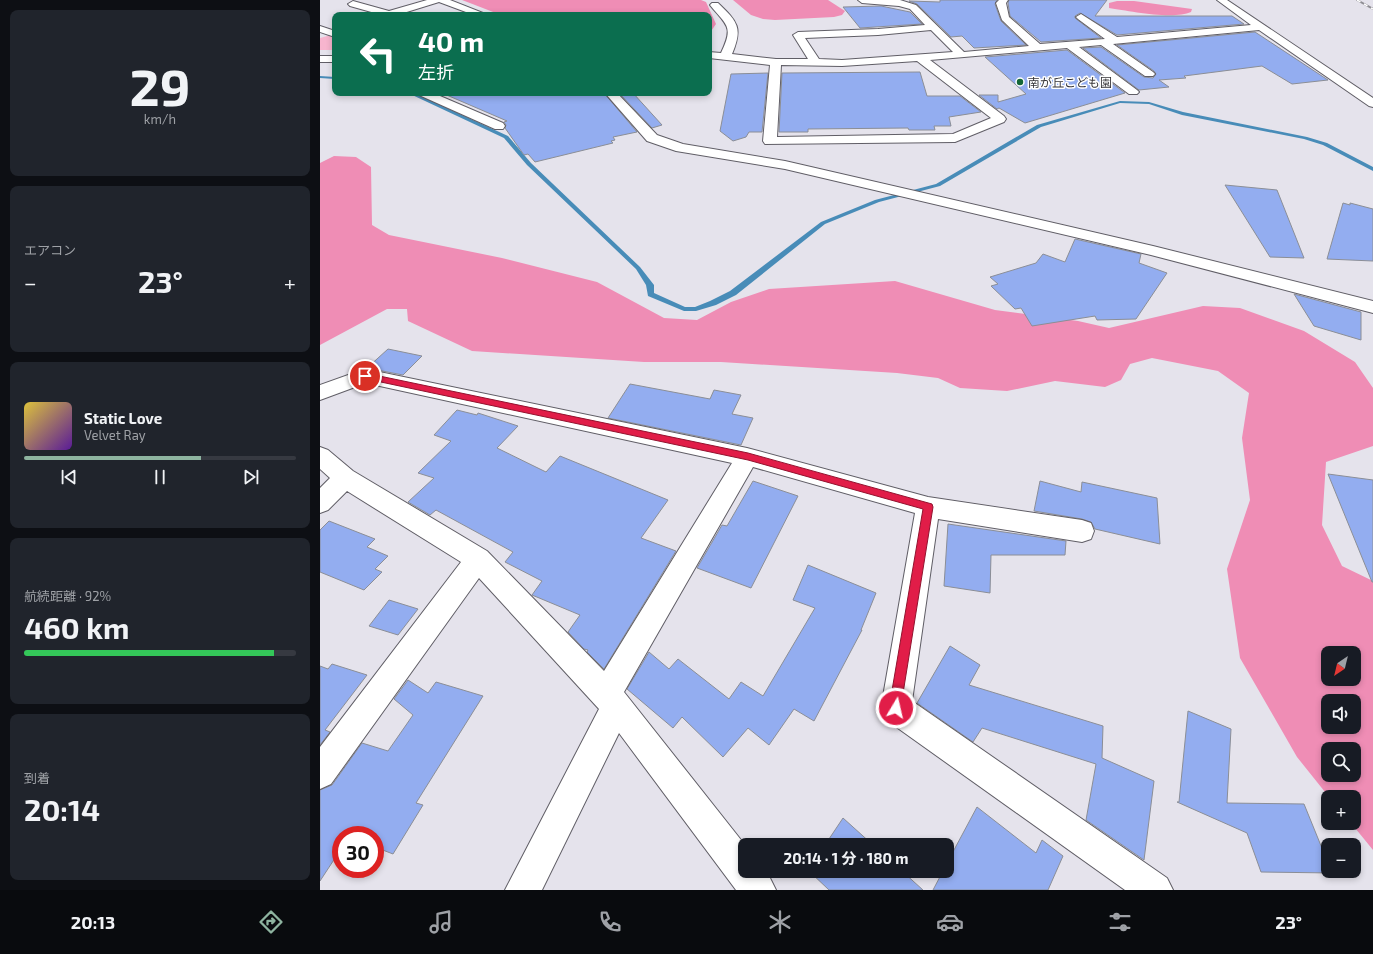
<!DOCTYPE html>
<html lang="ja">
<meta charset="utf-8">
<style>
:root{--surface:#171b24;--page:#20242c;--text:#f1f3f6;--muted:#9ea1a6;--line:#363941;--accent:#8eb4a0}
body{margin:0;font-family:"Exo 2","Noto Sans JP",sans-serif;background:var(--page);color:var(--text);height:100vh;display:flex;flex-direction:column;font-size:15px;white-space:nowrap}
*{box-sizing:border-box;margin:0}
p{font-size:13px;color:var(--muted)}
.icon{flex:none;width:22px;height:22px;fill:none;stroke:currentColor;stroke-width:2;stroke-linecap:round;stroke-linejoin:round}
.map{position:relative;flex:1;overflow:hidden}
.drawer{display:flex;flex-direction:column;gap:10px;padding:10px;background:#0d0f14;width:320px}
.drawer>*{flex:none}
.guide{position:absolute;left:12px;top:12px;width:380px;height:84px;border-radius:8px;box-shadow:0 2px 6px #0003;background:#0b6e4f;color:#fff;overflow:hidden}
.needle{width:26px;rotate:215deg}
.controls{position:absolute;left:1001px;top:646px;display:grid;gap:8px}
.controls a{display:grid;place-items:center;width:40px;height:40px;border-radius:8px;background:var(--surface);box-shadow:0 2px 6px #0003;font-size:20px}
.speed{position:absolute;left:12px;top:826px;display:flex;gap:8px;font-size:20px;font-weight:700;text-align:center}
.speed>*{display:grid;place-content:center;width:52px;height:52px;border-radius:50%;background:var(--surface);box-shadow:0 2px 6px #0003;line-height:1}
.speed .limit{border:6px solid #d22;background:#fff;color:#111}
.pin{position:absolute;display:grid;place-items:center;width:34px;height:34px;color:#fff;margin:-17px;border:2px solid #fff;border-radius:50%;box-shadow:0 1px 4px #0007}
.me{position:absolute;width:44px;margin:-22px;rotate:9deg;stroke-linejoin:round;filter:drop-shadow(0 0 3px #0008)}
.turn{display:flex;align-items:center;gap:14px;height:84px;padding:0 20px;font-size:18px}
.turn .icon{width:52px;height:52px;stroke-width:2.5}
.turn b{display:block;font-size:28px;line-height:34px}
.big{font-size:30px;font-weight:700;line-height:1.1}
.drawer .widget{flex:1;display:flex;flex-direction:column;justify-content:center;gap:6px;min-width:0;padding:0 14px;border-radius:8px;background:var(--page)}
.drawer .dial{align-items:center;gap:0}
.dial b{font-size:52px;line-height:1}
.song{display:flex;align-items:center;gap:12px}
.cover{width:48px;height:48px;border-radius:6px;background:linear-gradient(135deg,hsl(50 70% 55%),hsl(270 70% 35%))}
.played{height:4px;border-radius:2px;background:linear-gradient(90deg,var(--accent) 65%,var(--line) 65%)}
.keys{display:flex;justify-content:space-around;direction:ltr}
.heat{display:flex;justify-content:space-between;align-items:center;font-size:22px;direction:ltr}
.charge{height:6px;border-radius:3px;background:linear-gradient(90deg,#34c759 92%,var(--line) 0)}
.trip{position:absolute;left:418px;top:838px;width:216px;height:40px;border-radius:8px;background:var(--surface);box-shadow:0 2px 6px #0003;font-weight:700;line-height:40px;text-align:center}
.tabs{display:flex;height:64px;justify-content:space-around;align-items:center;background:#090b0e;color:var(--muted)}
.tabs .icon{width:28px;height:28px}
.tabs .current{color:var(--accent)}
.tabs b{font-size:18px;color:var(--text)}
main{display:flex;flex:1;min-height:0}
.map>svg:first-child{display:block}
.green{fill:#f7b5ce}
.forest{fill:#ef8db5;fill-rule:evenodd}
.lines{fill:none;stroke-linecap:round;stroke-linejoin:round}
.stream{fill:#488cb8;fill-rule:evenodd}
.building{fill:#93adf0;stroke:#8b8e96}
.minor-casing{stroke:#605e66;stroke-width:2}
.minor{fill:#fff;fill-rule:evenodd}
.rail-casing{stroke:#8f8e94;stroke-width:2}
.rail{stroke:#fff;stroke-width:1.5;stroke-dasharray:4;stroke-linecap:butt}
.route{fill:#e11d48;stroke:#92132f}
.poi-dot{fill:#146737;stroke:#fff;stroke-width:1.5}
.labels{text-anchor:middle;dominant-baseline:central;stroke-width:3;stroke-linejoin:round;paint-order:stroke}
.far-poi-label{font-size:12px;fill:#363538;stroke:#fff;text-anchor:start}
</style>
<main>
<section class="drawer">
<div class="widget dial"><b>29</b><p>km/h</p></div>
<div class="widget"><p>エアコン</p>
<div class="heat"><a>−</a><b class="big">23°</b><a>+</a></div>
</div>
<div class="widget">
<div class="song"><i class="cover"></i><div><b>Static Love</b><p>Velvet Ray</p></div></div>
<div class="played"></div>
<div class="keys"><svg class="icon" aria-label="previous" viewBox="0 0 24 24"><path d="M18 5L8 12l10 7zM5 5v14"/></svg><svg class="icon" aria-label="pause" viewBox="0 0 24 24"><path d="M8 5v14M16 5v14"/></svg><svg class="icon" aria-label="next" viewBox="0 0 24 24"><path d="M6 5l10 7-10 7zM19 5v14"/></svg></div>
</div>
<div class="widget"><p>航続距離 · 92%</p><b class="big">460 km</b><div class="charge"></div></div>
<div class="widget"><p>到着</p><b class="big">20:14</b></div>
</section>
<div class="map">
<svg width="1053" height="890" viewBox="0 0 1053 890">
<rect width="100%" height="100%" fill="#e5e3ec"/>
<path class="green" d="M11,35L15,36V50H0V38Z"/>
<g class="forest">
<path d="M142,0H381L386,2L396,24L389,34V15H181Z"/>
<path d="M413,0H508L525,11L522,15L514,17L455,20L443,19L431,15Z"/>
<path d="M797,1H814L872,9L871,12C853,20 809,11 789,8V3Z"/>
<path d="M14,156L36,157L51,167L52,225L69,235L182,258L277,282L344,318L377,320L411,302L449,289L575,281L675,310L758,321L789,328L883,306L920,308L984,331L1035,362L1053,388V446L1006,462L1002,525L1022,566L1053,581V850L1031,823H1034V797H1009L977,757L920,658L907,569L930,500L922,438L929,393L898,371L832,358L810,364L801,380L785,387L735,381L687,391L640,388L618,378L577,373L401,362H324L152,351L88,321L87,309H67L0,345V163ZM1008,653H1034V679H1008ZM1008,701H1034V727H1008ZM1008,749H1034V775H1008Z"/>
</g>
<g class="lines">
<g class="stream">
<path d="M0,76L15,77V79L0,78Z"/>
<path d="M88,93H94L188,136L211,163L320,267L334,285V293L365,307H375L390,301L410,291L501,222L555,200L616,184L717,125L800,101L829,102L863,112L987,137L1007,143L1053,167V171L1003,145L984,139L862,115L829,104L800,103L721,127L620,186L559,202L505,224L416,295L396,305L376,311H364L328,296L326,285L316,269L207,165L184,138Z"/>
</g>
</g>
<g class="building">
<path d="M620,0H677L675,4L681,21L706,45L654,48L642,36L631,37L597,4L589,1L620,2Z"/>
<path d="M689,0H787L775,16H912L924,24L797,35L760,13L755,16V18L781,38L721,42L690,16L688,3Z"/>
<path d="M561,6L590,12L602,24L540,28L523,7Z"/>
<path d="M935,32L1008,80L972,84L942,66L864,76L866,78L839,80L849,87L819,90L763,48L781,47L824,77L833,78L836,74L834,71L797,45Z"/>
<path d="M747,50L805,93L705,123L679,108L677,109L659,95H678V102L706,94L665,57Z"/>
<path d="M600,72L607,96H640L661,112L629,117L631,126H614L615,130H589L588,128L488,129V132H459L462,73Z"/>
<path d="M448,73L442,132H429L426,137L413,141L400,131L411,74Z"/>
<path d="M122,93H284L317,132L293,137L295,140L291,141L293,143L215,162L208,154L204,155L185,128L186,125L184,122L187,121Z"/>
<path d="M299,93H313L342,125L332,128Z"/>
<path d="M905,185L957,190L984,258L950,257Z"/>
<path d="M1023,203L1030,205V203L1053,209V261L1007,259Z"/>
<path d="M755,239L821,254L819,263L847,273L816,319L777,320L775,316L712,326L701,308L695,309L671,286L678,284L670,277L716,263L723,254L745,262Z"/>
<path d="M974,294L1041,312V340L994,326Z"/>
<path d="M68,349L102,356L83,375L47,368Z"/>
<path d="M310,384L390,399L394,390L421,395L412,414L433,418L421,445L288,418Z"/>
<path d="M137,410L157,415L158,413L198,426L177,448L226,472L240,456L348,500L321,538L356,551L284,669L267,652L268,650L264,649L248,632L260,615L212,595L222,581L185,562L193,552L116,510L110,515L88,502L114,478L98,473L131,441L114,435Z"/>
<path d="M1008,474L1053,480V582H1052Z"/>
<path d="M433,481L478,496L431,588L377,568L402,525L407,526Z"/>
<path d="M720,481L761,492L762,482L837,498L840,544L775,529L771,522L762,519L714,511Z"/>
<path d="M9,521L55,539L47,547L68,556L55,569L62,572L44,590L0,572V530Z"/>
<path d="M628,524L746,541L745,555H671L670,593L624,586Z"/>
<path d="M488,565L556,593L541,630H542L494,721L474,709L449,745L428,728L403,757L362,717L353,728L307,689L329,652L349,669L358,659L409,699L421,682L443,696L495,608L473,600Z"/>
<path d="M69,600L98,609L78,635L49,626Z"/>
<path d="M630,646L660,665L649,685L783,726L782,758L834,781L824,860L766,820L776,764L662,728L653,742L597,703Z"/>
<path d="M12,664L47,675L5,730L10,732L0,745V666L8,669Z"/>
<path d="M88,680L108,693L116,682L163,696L96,803L103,805L73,854L55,847V835H21V849L0,881V790L12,785L42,743L68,751L93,715L74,699Z"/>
<path d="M868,711L911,729L907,803L984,804L1008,863V871H1011L1012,873L941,872L927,833L857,802H859Z"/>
<path d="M657,807L716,853L722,840L743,856L728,890H613L623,871H627V863Z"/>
<path d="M523,818L553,845H505Z"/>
<path d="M489,871H582L603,890H509Z"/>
</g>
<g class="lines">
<g class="minor-casing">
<g id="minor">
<path d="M107,0H130L168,15H154L119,2L77,15H62L30,6L28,4L33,1L69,11Z"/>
<path d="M538,0H580L596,5L644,52L709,46L682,20L676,3L679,0H688L686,3L689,17L720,44L785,39L758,19L756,17L761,14L797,37L931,25L897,0H907L1053,98V107L1049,106L939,30L793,44L833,72L835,74L833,76H825L781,45L759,47L817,90L819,92L817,94H809L747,48L610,60L684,116L686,119L684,122L635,142L445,144L443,141L450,65L389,58V52L401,53C414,26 407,26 390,5L392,3H398C418,22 423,28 412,54L456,59H488L473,35L478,32L558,29L605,25L590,9L579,6L542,3ZM611,30L633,52L522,60L499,59L485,38L558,35ZM597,61L671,118L633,134L457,137L461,65L522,66Z"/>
<path d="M0,26L15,31V37L0,32Z"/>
<rect x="0" y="56" width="15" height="6"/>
<path d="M97,93H113L183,123L185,126L183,129H175L99,95Z"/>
<path d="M285,93H297L337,135L363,144L465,161L833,246L1053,301V313L831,255L465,169L356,151L327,141Z"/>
<path d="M45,369L427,448L608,497L762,520L771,523L774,531L771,539L762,542L618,519L592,701L847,878L853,890H805L565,719L561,708L595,513L433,467L304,692L425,845V871H445L450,878L456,890H416L299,733L222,890H185L279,709L159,578L11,784L0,789V747L141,562L27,491L8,510L0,513V488L10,478L0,469V447L8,450L33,471L167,551L284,671L412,463L46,383L0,400V385Z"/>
</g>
</g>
<use href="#minor" class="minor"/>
<g class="rail-casing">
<path id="rail" d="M1037,0L1053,9"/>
</g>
<use href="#rail" class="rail"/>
</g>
<path class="route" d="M45,373L428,453L612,504L613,507L580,712L576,714L571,712L569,708L603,509L428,460L42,378L41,376Z"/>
<circle class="poi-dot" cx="700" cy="82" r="4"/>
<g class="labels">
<g class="far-poi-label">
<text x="708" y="82">南が丘こども園</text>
</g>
</g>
</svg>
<div class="controls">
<a><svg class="needle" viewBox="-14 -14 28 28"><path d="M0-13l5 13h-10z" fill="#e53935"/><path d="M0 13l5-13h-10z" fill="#9ea1a6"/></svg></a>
<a><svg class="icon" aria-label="sound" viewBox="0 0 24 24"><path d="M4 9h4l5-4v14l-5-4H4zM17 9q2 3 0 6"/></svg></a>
<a><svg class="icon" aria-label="search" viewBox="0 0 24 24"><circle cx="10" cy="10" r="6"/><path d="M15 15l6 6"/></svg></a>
<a>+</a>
<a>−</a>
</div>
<div class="speed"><div class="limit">30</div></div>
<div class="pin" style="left:45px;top:376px;background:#d93025"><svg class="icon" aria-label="arrive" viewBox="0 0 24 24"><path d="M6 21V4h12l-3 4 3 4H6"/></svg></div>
<svg class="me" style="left:576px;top:708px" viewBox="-20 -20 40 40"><circle r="17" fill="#e11d48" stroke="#fff" stroke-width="3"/><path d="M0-11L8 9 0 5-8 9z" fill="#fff"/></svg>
<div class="trip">20:14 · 1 分 · 180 m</div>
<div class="guide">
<div class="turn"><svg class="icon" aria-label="left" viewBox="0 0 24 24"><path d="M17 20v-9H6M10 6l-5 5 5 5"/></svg><div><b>40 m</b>左折</div></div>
</div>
</div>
</main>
<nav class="tabs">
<b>20:13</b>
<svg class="icon current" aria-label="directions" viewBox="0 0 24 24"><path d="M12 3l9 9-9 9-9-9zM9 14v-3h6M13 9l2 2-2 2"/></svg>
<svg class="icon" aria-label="music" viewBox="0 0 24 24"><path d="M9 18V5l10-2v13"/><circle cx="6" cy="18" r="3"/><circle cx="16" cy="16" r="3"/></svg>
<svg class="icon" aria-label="phone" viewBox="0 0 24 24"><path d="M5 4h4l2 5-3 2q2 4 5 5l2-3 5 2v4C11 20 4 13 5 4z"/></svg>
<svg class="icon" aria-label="climate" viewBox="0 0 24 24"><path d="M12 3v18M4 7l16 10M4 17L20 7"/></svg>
<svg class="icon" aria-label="car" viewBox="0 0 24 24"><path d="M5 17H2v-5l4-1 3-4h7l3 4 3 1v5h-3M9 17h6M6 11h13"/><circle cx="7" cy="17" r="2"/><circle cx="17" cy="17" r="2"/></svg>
<svg class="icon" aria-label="filters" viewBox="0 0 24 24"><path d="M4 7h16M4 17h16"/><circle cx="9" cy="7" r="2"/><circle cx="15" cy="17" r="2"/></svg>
<b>23°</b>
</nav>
